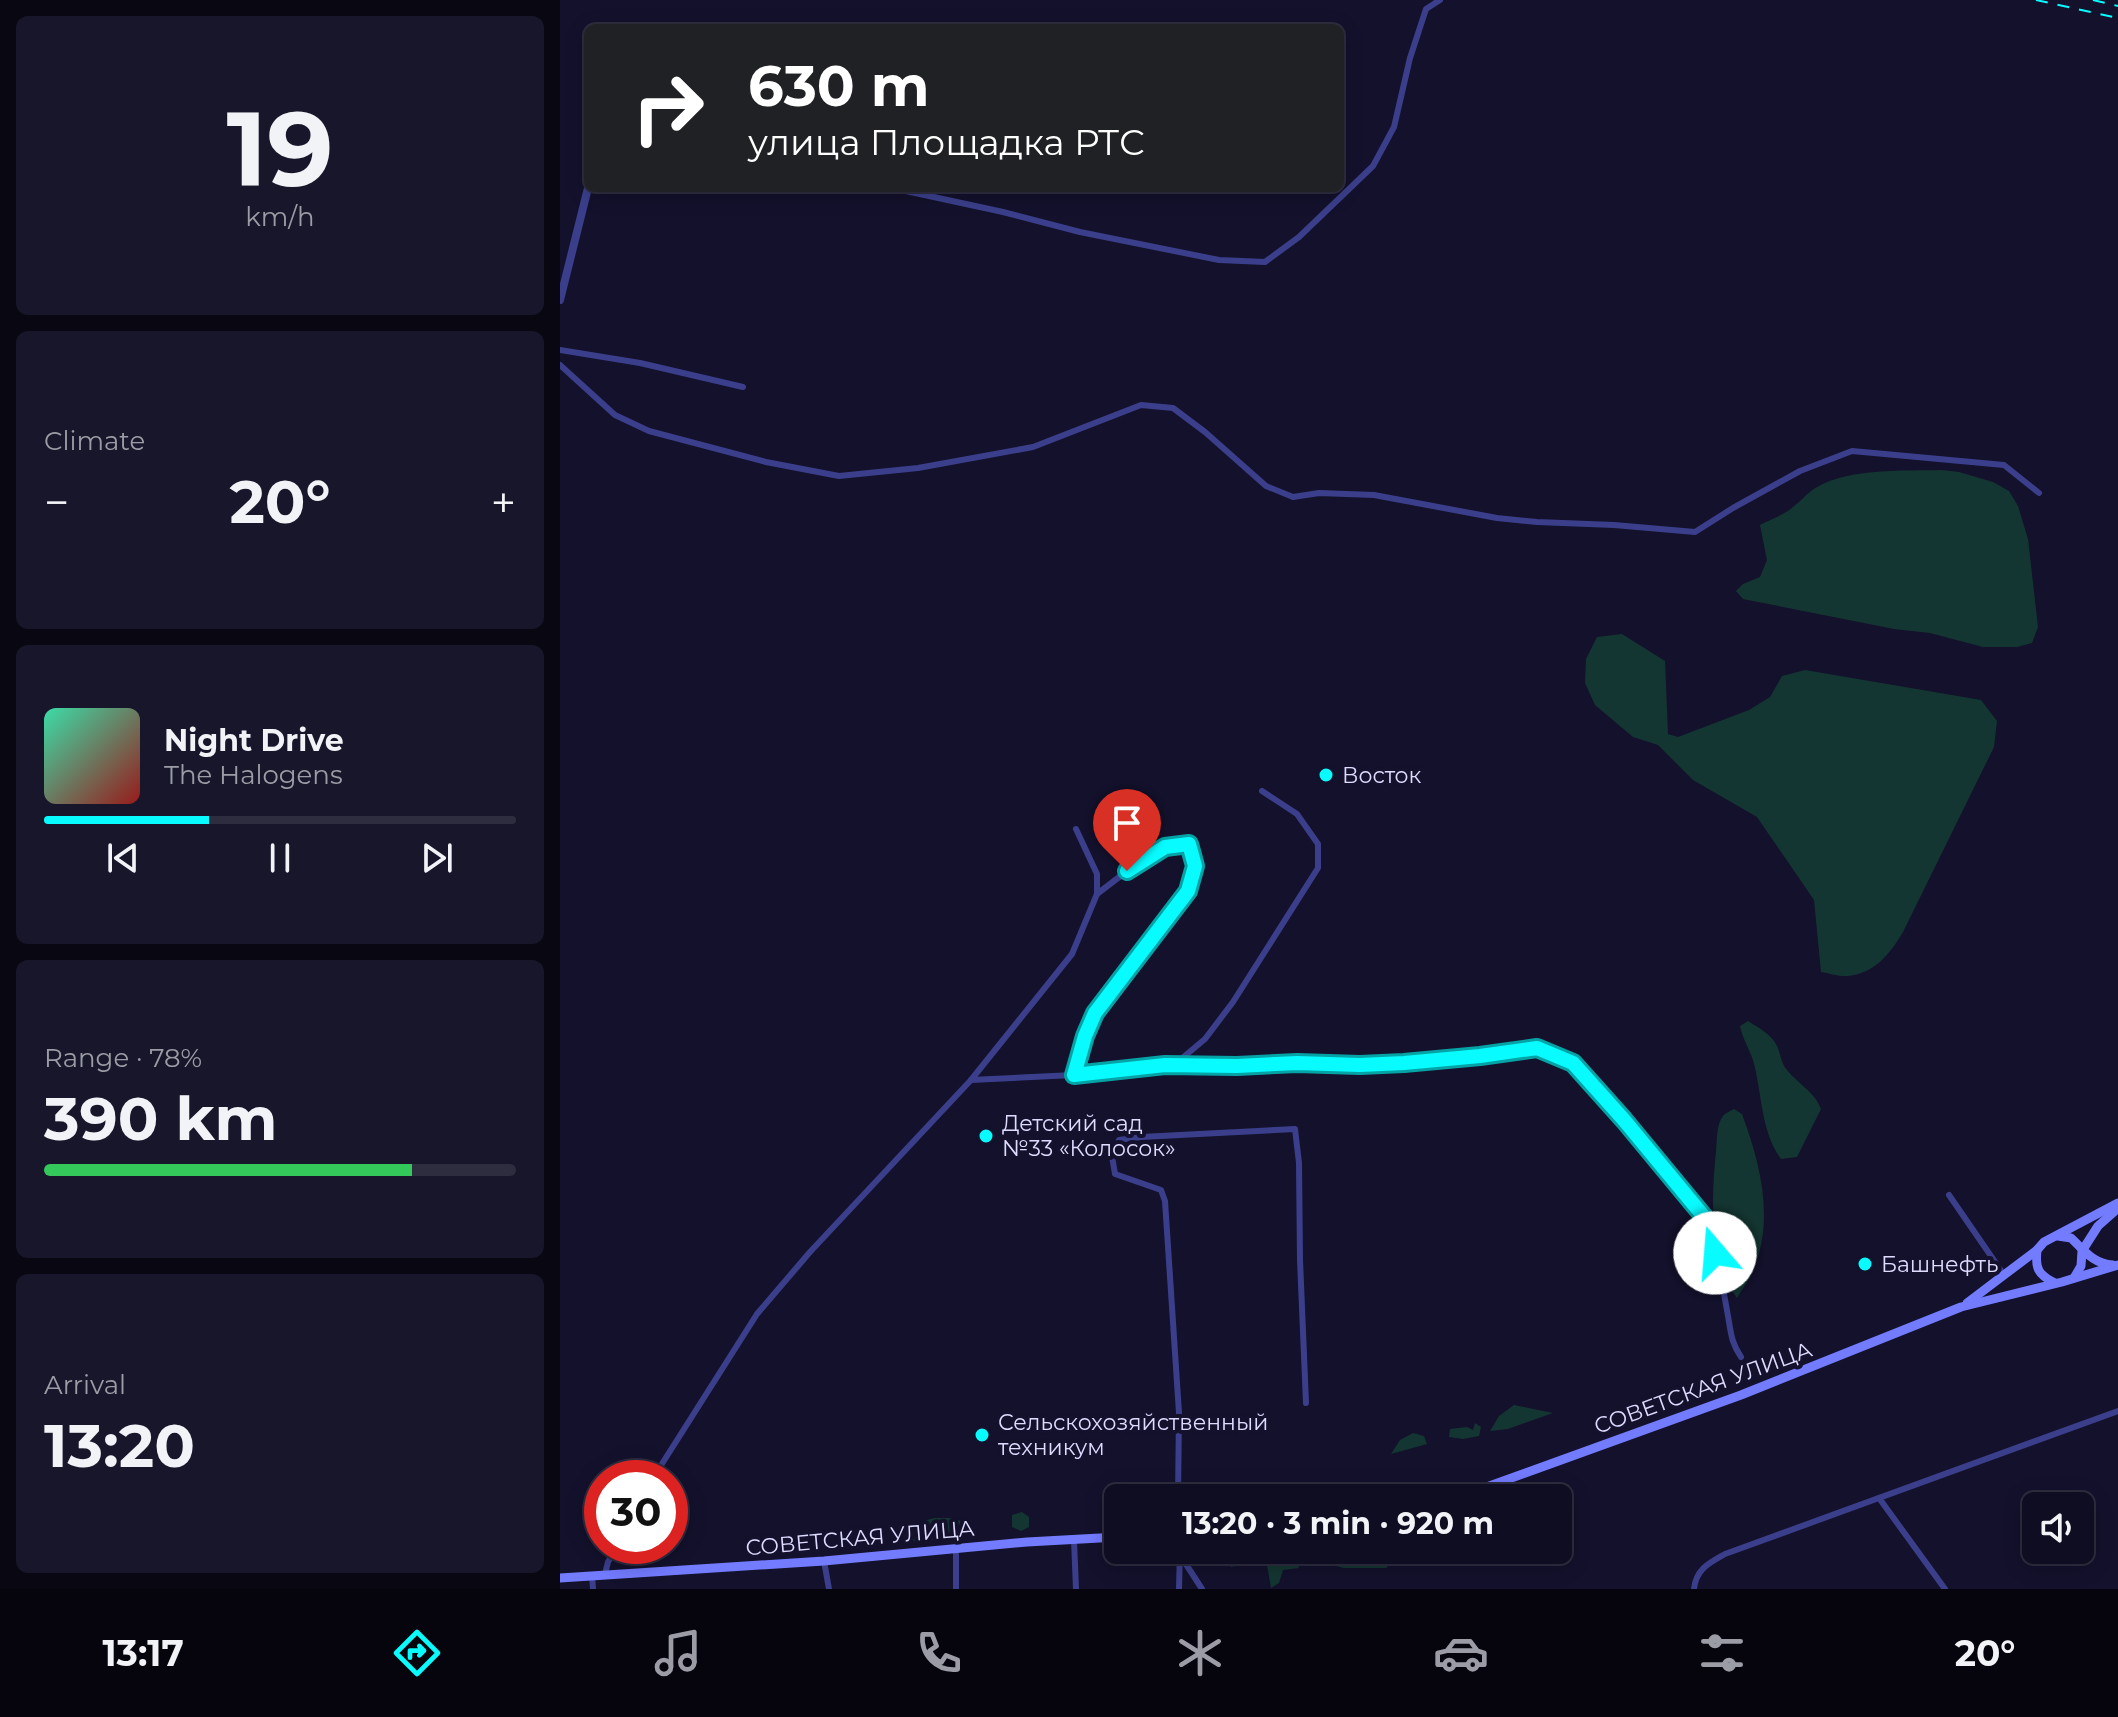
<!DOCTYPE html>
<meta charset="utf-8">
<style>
:root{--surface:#0e0d21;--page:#17162a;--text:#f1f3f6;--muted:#9b9ca5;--line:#2e2d3f;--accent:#08fbff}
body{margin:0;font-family:Montserrat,sans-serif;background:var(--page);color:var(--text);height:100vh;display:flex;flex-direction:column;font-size:30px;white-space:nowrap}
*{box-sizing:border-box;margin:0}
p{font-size:26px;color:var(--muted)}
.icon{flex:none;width:44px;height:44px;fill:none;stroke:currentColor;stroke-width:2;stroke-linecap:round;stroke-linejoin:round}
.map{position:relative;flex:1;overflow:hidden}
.panel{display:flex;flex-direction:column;gap:16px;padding:16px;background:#080712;width:560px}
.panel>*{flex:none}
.top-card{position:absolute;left:24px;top:24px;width:760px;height:168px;border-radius:12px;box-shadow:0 4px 20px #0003,0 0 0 2px var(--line);background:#202124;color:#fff;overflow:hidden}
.tools{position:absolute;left:1462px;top:1492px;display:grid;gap:16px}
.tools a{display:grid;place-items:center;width:72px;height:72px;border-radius:12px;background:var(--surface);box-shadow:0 4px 20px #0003,0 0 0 2px var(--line);font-size:40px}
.speed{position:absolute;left:24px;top:1460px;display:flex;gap:16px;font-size:40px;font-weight:700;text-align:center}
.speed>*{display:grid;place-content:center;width:104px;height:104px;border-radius:50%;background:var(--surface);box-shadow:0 4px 20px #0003,0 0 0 2px var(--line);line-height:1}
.speed .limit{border:12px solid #d22;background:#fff;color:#111}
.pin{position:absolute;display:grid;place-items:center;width:68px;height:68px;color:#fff;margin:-82px -34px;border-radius:50% 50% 50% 0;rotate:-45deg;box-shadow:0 0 8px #0007}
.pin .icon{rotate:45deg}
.me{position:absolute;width:88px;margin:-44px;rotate:342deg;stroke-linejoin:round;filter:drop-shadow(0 0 6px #0008)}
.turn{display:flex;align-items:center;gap:28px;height:168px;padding:0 32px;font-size:36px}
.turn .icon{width:104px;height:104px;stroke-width:2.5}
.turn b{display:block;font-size:56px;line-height:68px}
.big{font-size:60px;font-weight:700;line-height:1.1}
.panel .tile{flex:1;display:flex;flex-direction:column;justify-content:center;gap:12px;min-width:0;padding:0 28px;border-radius:12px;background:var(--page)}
.panel .dial{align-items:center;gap:0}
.dial b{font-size:104px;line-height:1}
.song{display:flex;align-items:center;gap:24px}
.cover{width:96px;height:96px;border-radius:12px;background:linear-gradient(135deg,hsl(160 70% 55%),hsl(0 70% 35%))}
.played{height:8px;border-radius:4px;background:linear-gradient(90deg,var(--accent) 35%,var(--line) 35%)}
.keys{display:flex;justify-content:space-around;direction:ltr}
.heat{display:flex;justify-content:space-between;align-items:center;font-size:44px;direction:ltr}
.charge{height:12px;border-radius:6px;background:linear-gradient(90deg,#34c759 78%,var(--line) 0)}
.trip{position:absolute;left:544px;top:1484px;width:468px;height:80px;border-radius:12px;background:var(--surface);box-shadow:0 4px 20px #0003,0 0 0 2px var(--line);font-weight:700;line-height:80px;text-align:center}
.tab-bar{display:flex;height:128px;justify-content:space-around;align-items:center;background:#06050d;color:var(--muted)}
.tab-bar .icon{width:56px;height:56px}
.tab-bar .active{color:var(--accent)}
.tab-bar b{font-size:36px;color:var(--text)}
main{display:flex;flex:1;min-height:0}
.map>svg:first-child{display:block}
.green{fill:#143632}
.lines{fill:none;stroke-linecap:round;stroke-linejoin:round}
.minor{stroke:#3b3f8b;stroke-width:6}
.tertiary{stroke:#3b3f8b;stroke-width:8}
.secondary{stroke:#737bff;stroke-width:9}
.rail{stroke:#08fbff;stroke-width:2;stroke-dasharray:12 10;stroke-linecap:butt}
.route-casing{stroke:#05a3a6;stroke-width:20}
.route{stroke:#08fbff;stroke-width:14}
.poi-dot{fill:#08fbff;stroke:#13112c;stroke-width:3}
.labels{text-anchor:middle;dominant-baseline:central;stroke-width:8;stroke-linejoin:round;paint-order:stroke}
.poi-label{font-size:22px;fill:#dddcff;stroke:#13112c;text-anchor:start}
.street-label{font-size:22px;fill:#dddcff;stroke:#13112c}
</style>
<main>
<section class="panel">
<div class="tile dial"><b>19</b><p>km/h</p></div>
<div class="tile"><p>Climate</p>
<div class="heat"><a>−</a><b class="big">20°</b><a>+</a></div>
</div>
<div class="tile">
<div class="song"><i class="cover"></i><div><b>Night Drive</b><p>The Halogens</p></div></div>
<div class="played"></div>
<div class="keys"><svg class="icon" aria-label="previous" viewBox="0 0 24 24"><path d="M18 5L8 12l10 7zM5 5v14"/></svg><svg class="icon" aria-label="pause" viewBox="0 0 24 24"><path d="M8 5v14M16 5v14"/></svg><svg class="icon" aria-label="next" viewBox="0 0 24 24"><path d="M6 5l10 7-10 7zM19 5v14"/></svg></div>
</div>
<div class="tile"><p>Range · 78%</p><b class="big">390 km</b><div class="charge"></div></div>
<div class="tile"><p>Arrival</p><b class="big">13:20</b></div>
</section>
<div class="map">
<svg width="1558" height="1589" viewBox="0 0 1558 1589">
<rect width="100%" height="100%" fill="#13112c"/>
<g class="green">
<path d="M1382,470L1399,472L1433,482L1449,491L1458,506L1468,539L1478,627L1472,643L1457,647H1423L1370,633L1334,629L1183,599L1176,591L1183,584L1200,577L1207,560L1200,525C1211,519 1224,515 1233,507C1242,500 1248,492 1257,487C1290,468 1345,471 1382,470Z"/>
<path d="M1062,634L1105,661L1108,734L1118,737L1189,710L1210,697L1222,676L1245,670L1421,700L1437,721L1434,747L1343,932C1330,954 1315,973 1288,976C1280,977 1269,973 1261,972L1254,900L1197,817L1133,780L1098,745L1073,737L1035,705L1025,683L1026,659L1037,637Z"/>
<path d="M1188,1021C1199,1028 1212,1035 1217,1046C1221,1055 1221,1063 1227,1070C1238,1084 1255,1092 1261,1109L1237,1157L1221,1159C1202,1133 1202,1098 1195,1068C1192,1052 1183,1041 1180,1026Z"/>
<path d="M1174,1109L1182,1114C1200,1163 1215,1219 1193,1271C1189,1280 1182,1289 1177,1298C1149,1258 1151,1199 1156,1152C1157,1142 1156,1125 1163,1116C1164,1114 1172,1110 1174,1109Z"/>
<path d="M954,1405L993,1413L948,1429L930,1431L939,1416Z"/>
<path d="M915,1423L921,1427L919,1436L903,1439L889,1437L890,1429L907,1427L913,1430Z"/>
<path d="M853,1433L864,1436L867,1444L831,1454L840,1440Z"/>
<path d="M462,1512L469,1517V1527L461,1531L452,1527V1515Z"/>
<path d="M374,1518H391L401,1521L404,1532L402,1536L357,1542L346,1539L343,1534L346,1526Z"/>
<path d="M558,1542V1550H588V1552C575,1557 562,1555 548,1553V1545Z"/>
<path d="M703,1550C715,1555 723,1551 734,1556L739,1568L723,1570L719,1583L711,1588L706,1559L671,1567L666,1561Z"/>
<path d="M782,1550H844L826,1568H784L761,1562L770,1556L783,1553Z"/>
</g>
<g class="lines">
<g class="minor">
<path d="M332,188L443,212L520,232L659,260L705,262L739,237L813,166L834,127L850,58L866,9L880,0"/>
<path d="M0,350L80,363L183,387"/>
<path d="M0,365L55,415L89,431L206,462L279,476L358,468L473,447L581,405L613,408L645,432L706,486L733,497L759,493L814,495L937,518L977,522L1054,525L1135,532L1173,508L1240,471L1292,451L1444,465L1479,493"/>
<path d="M614,1065L645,1039L673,1002L758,868V844L737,814L702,791"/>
<path d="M514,1075L525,1036L535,1013L628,891L635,866L629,844L605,847L567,871L537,894"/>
<path d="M411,1080L514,1075L605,1065L677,1066L737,1063L800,1065L920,1056L948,1051L977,1048L1013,1063L1064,1120L1145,1218C1157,1249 1162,1284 1168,1316C1171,1333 1171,1342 1181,1357"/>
<path d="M1389,1195L1444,1275"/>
<path d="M93,1478L197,1314L250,1252L411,1080L512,954L537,894V874L516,829"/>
<path d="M618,1498L619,1413L605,1201L601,1190L555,1174L552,1156L559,1140L581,1137L735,1129L739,1163L740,1260L746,1403"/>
<path d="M1319,1498L1385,1589"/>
<path d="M514,1540L516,1589"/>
<path d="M620,1555L642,1589"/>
<path d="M264,1561L269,1589"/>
<path d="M45,1574L48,1562L57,1546"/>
<path d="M32,1575L33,1589"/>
<path d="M396,1589V1549"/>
<path d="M619,1589L620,1550"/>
<path d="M1134,1589C1136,1569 1149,1563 1165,1554L1558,1411"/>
</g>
<path class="tertiary" d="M0,300L28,188"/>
<g class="secondary">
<path d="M1498,1236L1511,1238C1524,1250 1533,1264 1553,1265"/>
<path d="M1477,1250C1475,1268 1478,1275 1495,1283"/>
<path d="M1514,1278L1521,1266L1522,1251L1538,1226L1557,1209"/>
<path d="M1407,1303L1477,1250L1484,1242L1558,1203"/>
<path d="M896,1498L1181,1395L1401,1307L1502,1282L1558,1265"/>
<path d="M0,1578L264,1561L467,1542L558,1537"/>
</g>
<g class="rail">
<path d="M1476,0L1558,18"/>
<path d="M1533,0L1558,6"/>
</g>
</g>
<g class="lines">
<g class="route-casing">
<path id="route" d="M567,871L605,847L629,844L635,866L628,891L535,1013L525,1036L514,1075L605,1065L677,1066L737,1063L800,1065L844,1063L920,1056L977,1048L1013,1063L1064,1120L1145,1218L1151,1232L1155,1253"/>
</g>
<use href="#route" class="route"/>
</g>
<g class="poi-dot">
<circle cx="766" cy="775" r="8"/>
<circle cx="426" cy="1136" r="8"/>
<circle cx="1305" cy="1264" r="8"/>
<circle cx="422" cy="1435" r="8"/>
</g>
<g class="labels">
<g class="poi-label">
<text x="782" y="775">Восток</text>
<text x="442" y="1123">Детский сад<tspan x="442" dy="25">№33 «Колосок»</tspan></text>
<text x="1321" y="1264">Башнефть</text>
<text x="438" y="1422">Сельскохозяйственный<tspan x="438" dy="25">техникум</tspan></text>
</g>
<g class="street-label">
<text transform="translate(1143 1388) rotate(-20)">СОВЕТСКАЯ УЛИЦА</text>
<text transform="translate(300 1538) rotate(-5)">СОВЕТСКАЯ УЛИЦА</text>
</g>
</g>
</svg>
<div class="tools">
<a><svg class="icon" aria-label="sound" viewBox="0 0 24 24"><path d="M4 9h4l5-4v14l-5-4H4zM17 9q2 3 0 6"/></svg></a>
</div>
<div class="speed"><div class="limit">30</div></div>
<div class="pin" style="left:567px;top:871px;background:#d93025"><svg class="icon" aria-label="arrive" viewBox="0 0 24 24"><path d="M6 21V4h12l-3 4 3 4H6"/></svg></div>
<svg class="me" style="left:1155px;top:1253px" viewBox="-20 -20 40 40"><circle r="19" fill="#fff"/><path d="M0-13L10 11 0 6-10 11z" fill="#08fbff"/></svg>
<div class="trip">13:20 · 3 min · 920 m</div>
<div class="top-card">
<div class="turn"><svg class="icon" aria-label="right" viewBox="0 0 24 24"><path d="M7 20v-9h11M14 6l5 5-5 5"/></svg><div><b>630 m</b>улица Площадка РТС</div></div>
</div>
</div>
</main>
<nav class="tab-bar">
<b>13:17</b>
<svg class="icon active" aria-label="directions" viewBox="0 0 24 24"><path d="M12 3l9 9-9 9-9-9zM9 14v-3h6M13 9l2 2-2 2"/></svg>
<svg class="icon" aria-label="music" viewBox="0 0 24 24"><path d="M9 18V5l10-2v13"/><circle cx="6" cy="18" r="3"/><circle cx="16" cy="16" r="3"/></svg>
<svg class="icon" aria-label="phone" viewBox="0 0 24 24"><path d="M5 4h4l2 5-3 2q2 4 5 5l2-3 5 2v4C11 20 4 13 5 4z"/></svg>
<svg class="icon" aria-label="climate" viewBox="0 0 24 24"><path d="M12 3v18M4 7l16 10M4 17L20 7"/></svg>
<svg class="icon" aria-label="car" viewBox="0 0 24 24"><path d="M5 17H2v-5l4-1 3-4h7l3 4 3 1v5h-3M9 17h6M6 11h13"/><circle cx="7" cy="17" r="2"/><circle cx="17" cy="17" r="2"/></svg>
<svg class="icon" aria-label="filters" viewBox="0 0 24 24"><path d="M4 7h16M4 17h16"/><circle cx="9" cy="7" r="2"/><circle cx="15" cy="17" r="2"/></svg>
<b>20°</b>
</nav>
